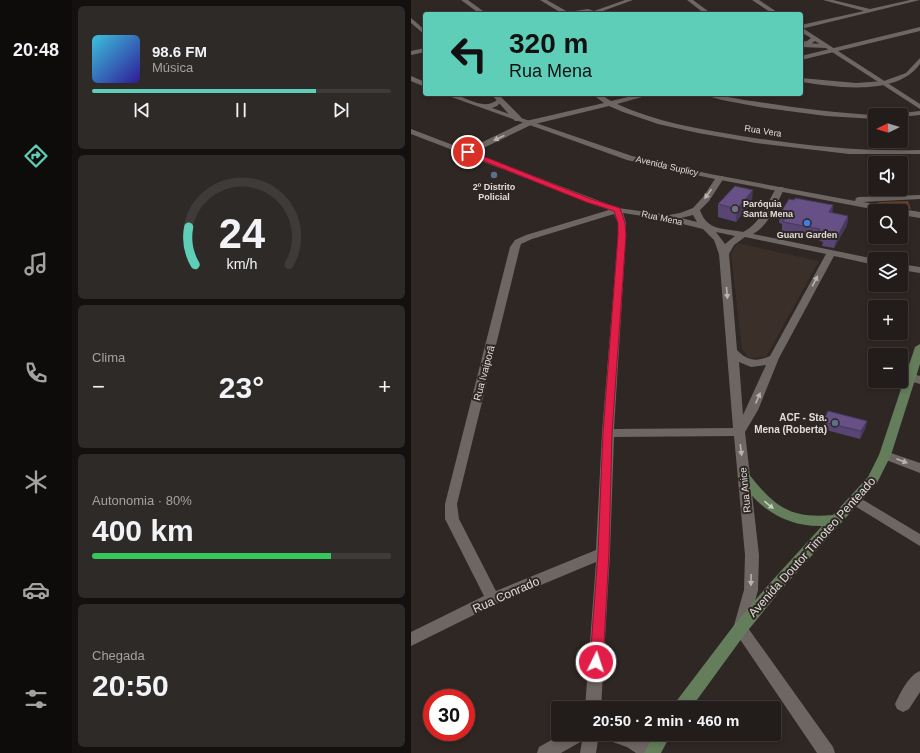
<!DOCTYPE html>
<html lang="pt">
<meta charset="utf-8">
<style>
:root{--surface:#221d1b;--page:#2e2a28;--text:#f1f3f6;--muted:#a2a2a3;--line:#3f3b3a;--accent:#5eceb8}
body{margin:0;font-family:Arial,sans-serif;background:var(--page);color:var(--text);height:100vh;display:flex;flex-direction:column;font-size:15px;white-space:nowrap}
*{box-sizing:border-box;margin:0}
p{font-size:13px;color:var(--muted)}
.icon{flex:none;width:22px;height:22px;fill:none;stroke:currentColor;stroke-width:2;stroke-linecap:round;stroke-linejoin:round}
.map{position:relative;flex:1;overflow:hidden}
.drawer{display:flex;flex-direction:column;gap:6px;padding:6px;background:#13100f;width:339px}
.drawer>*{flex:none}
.hud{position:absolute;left:12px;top:12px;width:380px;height:84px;border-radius:4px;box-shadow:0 2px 6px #0003,0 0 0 1px var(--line);background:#5eceb8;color:#111;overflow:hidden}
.needle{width:26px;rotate:265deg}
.controls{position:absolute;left:457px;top:108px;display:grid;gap:8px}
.controls a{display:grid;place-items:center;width:40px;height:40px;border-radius:4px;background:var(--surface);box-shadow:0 2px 6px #0003,0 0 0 1px var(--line);font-size:20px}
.speed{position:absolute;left:12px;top:689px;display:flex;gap:8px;font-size:20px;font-weight:700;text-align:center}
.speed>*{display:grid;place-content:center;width:52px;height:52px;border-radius:50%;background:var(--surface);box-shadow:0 2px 6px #0003,0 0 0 1px var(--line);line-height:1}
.speed .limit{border:6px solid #d22;background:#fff;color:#111}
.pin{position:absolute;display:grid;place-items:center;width:34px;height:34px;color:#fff;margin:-17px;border:2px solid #fff;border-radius:50%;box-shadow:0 1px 4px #0007}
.me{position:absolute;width:44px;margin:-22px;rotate:4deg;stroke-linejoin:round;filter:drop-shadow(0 0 3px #0008)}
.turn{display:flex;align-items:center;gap:14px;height:84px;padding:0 20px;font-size:18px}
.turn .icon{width:52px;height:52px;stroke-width:2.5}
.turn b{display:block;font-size:28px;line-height:34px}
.big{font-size:30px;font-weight:600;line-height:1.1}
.drawer .card{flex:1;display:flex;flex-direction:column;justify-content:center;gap:6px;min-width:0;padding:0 14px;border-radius:6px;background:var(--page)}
.drawer .dial{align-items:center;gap:0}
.dial svg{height:104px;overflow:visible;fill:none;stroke:var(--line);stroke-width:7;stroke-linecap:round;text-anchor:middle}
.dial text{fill:var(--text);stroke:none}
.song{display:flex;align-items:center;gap:12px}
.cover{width:48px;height:48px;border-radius:6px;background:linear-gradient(135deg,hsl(190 70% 55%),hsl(250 70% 35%))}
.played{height:4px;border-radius:2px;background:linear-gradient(90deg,var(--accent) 75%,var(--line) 75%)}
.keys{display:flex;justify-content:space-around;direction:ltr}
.heat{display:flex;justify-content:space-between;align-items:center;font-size:22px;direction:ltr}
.charge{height:6px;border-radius:3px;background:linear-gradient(90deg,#34c759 80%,var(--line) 0)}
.trip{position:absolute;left:140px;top:701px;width:230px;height:40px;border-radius:4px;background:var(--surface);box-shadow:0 2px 6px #0003,0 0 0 1px var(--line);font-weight:600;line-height:40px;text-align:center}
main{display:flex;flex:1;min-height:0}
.tabs{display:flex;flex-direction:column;width:72px;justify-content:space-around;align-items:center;background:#0e0c0b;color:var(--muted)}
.tabs .icon{width:28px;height:28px}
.tabs .on{color:var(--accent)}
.tabs b{font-size:18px;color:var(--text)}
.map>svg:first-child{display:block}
.built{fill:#3b2f29}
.green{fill:#6d3f27}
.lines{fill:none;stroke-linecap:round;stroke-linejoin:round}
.minor{fill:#6e6662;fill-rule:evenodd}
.tertiary{fill:#6e6662;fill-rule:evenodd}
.secondary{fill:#647d5a;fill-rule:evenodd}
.wall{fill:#584573}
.shaded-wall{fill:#47385e}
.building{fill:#665086;stroke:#47385e}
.oneway{fill:#b9b3b0}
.oneway2{fill:#c8c9c0}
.route{fill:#e11d48;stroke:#92132f}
.service-dot{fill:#5c6f8a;stroke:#2e2724;stroke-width:1.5}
.worship-dot{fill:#6b7280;stroke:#2e2724;stroke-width:1.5}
.shop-dot{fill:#3f7fe0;stroke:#2e2724;stroke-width:1.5}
.labels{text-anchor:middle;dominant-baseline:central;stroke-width:4;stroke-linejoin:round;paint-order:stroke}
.far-street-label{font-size:9px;fill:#e1dcda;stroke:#2e2724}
.far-poi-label{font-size:9px;font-weight:bold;fill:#e1dcda;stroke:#2e2724}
.street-label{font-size:10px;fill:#e1dcda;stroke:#2e2724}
.poi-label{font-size:10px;font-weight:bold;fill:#e1dcda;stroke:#2e2724;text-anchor:end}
.near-street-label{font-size:12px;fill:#e1dcda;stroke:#2e2724}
</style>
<main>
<nav class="tabs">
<b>20:48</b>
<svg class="icon on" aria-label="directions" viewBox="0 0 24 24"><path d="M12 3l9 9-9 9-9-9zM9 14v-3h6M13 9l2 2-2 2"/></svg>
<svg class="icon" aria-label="music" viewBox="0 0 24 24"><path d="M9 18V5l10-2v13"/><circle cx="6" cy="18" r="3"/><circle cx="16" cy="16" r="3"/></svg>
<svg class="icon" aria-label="phone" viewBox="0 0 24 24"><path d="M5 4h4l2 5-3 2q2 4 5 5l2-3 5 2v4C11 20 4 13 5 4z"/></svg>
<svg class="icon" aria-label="climate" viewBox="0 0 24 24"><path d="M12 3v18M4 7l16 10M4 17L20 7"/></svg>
<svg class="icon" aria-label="car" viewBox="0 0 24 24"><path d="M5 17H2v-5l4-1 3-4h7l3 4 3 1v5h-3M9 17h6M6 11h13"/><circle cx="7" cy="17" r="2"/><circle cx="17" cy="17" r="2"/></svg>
<svg class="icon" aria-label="filters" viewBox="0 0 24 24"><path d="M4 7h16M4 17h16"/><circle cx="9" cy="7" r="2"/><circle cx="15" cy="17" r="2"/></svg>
</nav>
<section class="drawer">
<div class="card">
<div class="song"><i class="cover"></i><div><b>98.6 FM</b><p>Música</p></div></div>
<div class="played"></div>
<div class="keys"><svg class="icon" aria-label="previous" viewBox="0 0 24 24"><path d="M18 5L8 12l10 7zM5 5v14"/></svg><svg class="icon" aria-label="pause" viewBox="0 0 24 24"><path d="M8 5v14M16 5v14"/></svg><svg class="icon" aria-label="next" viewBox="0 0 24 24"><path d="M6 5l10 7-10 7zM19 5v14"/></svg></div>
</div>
<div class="card dial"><svg viewBox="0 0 100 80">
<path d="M14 69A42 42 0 1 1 86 69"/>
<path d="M14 69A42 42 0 0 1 9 40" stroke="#5eceb8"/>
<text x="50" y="56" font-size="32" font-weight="700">24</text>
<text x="50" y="72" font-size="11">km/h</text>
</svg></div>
<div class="card"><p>Clima</p>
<div class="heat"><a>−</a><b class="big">23°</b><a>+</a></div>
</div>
<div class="card"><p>Autonomia · 80%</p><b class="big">400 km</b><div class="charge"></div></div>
<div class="card"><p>Chegada</p><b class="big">20:50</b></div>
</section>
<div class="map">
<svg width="509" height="753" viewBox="0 0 509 753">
<rect width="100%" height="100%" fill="#2e2724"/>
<path class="built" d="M326,243L408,261L355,357L338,358L331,349L320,254Z"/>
<path class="green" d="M497,201L500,209L466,203L468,202Z"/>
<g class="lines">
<g class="minor">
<path d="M50,0H57L76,14H69Z"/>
<path d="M129,0H136L157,12L177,9L183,11L214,0H222L189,12L193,14L177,13L152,14Z"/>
<path d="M276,0H282L301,14H294Z"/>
<path d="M412,0H422L459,9L499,0H509L390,29V25L453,11Z"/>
<path d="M0,18L14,30V35L0,23Z"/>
<path d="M509,27V31L390,60V56Z"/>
<path d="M390,43L415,44L418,46L415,48L390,47Z"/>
<path d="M14,48V52L0,55V51Z"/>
<path d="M509,58V64C485,97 425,87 390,82V78L445,83L473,81L495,73Z"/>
<path d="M80,94H87L110,117V121H104Z"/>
<path d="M181,94H189L200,101L230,94H242L206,104C245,122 288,129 330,136C389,145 448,152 509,150V154H438L345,143L287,133L247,124L212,112L198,106L120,125L62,153L207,208L258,215L269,213L282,208L292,197L306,176H312L313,178L298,201L289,210C296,231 312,228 332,232C351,222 355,204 366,187H372L373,189C365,205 359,224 342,234L464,259V265L423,256L368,358L347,410L334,432L348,555L347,590L337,628L422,747L424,753H406L322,629L333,590L334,555L323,436L203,437L199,553L190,708H174L185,562L87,603L0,646V632L73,596L34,519V504L99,247L104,240L115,235L198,210L0,134V129L55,150L115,121L193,103ZM212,213L251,219L292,229L303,240L308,254L322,428L203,429L215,235V223ZM203,214L207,223V235L191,433L185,550L85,591L48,519L46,504L109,247L110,244L121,239ZM282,215L286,222L270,218ZM305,232L324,236L314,244ZM334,237L415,254L359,356C346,362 336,361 326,350L318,254L323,245ZM328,362L340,367L355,365L332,415Z"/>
<path d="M290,94C309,94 328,100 348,102C387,108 425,113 465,115L464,119L415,116L348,107L311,100Z"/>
<path d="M509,111V115L490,117V115H486L490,113Z"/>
<path d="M490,264L509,267V273L490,270Z"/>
<path d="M499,373L509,376V384L495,380L493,377L495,374Z"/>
<path d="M474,451L509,463V473L470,458L468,455L470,452Z"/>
<path d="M444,495L509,534V546L439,503L438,500L439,497Z"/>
<path d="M509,671V692L498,709L492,712L486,709L484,704C489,693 498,675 509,671Z"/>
<path d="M151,734H188L185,753H169L171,741L150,753H126L128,747Z"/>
<path d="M194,734H259L257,740L241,744L245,747L247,753H225L216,747L196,740Z"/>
</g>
<g class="tertiary">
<path d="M341,0H348L369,14H362Z"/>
<path d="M390,27L509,104V109L404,41L400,44L390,46V42L396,41L400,38L390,32Z"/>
<path d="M0,76L14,82V87L0,81Z"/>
<path d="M32,94C35,94 38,94 41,94C57,97 73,112 87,99H91L92,100L86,106L81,108L221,156L299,174L444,201L445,198L448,197L509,195V199L452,202L509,212V218L490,215V211H471L299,178L216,160Z"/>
</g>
<g class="secondary">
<path d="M509,344V364L480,455L466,483L369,591L334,634L280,708H262L264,703L324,624L359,583L411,526C375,527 345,508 327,476L329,473L333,471L337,473C363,506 378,519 422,515L457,477L468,455L504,347Z"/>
<path d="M243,734H260L250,753H233Z"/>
</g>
</g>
<g class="wall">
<path d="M383,200L422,205L421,213L437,216L436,225L423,248L411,246L412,242L407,240V238L371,231V224L368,223L369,214Z"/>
<path d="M341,202L325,222L307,217V204Z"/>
<path d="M456,421L454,429L449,439L411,429L412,422Z"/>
</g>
<g class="shaded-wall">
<path d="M342,190L341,202L325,222L326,209Z"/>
<path d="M422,205L421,214L418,212Z"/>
<path d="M437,216L436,225L423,248L425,239Z"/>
<path d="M456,421L454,429L449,439L450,431Z"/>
</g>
<g class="building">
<path d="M324,186L342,190L326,209L307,204Z"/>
<path d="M384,198L422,205L418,212L437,216L425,239L412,237L414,234L408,231L409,229L372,222L375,215L369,214L378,199L383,200Z"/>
<path d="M417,411L456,421L450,431L412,422Z"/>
</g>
<defs><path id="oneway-solid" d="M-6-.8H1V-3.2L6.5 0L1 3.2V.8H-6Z"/></defs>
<g class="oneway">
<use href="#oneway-solid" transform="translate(88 138) rotate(154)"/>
<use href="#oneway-solid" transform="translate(297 194) rotate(126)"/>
<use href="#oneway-solid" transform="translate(404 281) rotate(-62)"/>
<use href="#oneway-solid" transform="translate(316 293) rotate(85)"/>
<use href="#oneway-solid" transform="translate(347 398) rotate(-67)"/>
<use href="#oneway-solid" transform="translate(330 450) rotate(83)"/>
<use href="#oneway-solid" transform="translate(491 461) rotate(21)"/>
<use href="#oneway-solid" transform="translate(340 580) rotate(91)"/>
</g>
<use class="oneway2" href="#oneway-solid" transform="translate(358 505) rotate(39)"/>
<path class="route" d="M55,151H59L180,199L209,208L214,223L215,235L201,433L198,553L192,662L190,666L185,667L181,666L179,662L187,553L192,433L207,235V223L203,211L175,202L55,154Z"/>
<g class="service-dot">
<circle cx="83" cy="175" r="4"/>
<circle cx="424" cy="423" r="4"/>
</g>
<circle class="worship-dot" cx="324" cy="209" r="4"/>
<circle class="shop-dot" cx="396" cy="223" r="4"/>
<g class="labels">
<g class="far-street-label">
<text transform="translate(352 131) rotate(9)">Rua Vera</text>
<text transform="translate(256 166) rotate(13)">Avenida Suplicy</text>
<text transform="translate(251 218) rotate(12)">Rua Mena</text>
</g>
<g class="far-poi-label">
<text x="83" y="187">2º Distrito<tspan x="83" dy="10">Policial</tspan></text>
<text x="332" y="204" text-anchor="start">Paróquia<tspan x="332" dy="10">Santa Mena</tspan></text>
<text x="396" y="235">Guaru Garden</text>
</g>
<g class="street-label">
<text transform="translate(73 373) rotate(-75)">Rua Ivaiporã</text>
<text transform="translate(334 490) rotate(-96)">Rua Anice</text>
</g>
<g class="poi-label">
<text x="416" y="417">ACF - Sta.<tspan x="416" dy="12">Mena (Roberta)</tspan></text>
</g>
<g class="near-street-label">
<text transform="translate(401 547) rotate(-48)">Avenida Doutor Timoteo Penteado</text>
<text transform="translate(95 595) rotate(-24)">Rua Conrado</text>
</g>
</g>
</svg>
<div class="controls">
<a><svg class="needle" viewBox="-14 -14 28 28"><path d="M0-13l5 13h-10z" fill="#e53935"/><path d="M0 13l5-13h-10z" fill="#a2a2a3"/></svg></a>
<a><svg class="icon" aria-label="sound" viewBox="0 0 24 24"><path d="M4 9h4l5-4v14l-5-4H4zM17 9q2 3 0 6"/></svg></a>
<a><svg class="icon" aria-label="search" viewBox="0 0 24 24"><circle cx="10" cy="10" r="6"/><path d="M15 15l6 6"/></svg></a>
<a><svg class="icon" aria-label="layers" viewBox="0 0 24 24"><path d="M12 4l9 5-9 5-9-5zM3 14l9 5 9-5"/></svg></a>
<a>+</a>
<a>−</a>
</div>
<div class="speed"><div class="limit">30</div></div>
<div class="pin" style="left:57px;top:152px;background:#d93025"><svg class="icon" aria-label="arrive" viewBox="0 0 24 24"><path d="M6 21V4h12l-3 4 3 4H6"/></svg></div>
<svg class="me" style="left:185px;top:662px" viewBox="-20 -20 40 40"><circle r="17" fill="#e11d48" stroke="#fff" stroke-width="3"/><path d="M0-11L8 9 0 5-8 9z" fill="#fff"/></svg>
<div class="trip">20:50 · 2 min · 460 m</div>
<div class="hud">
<div class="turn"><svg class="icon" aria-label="left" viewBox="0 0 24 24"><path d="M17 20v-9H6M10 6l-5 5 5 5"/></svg><div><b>320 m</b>Rua Mena</div></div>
</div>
</div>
</main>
